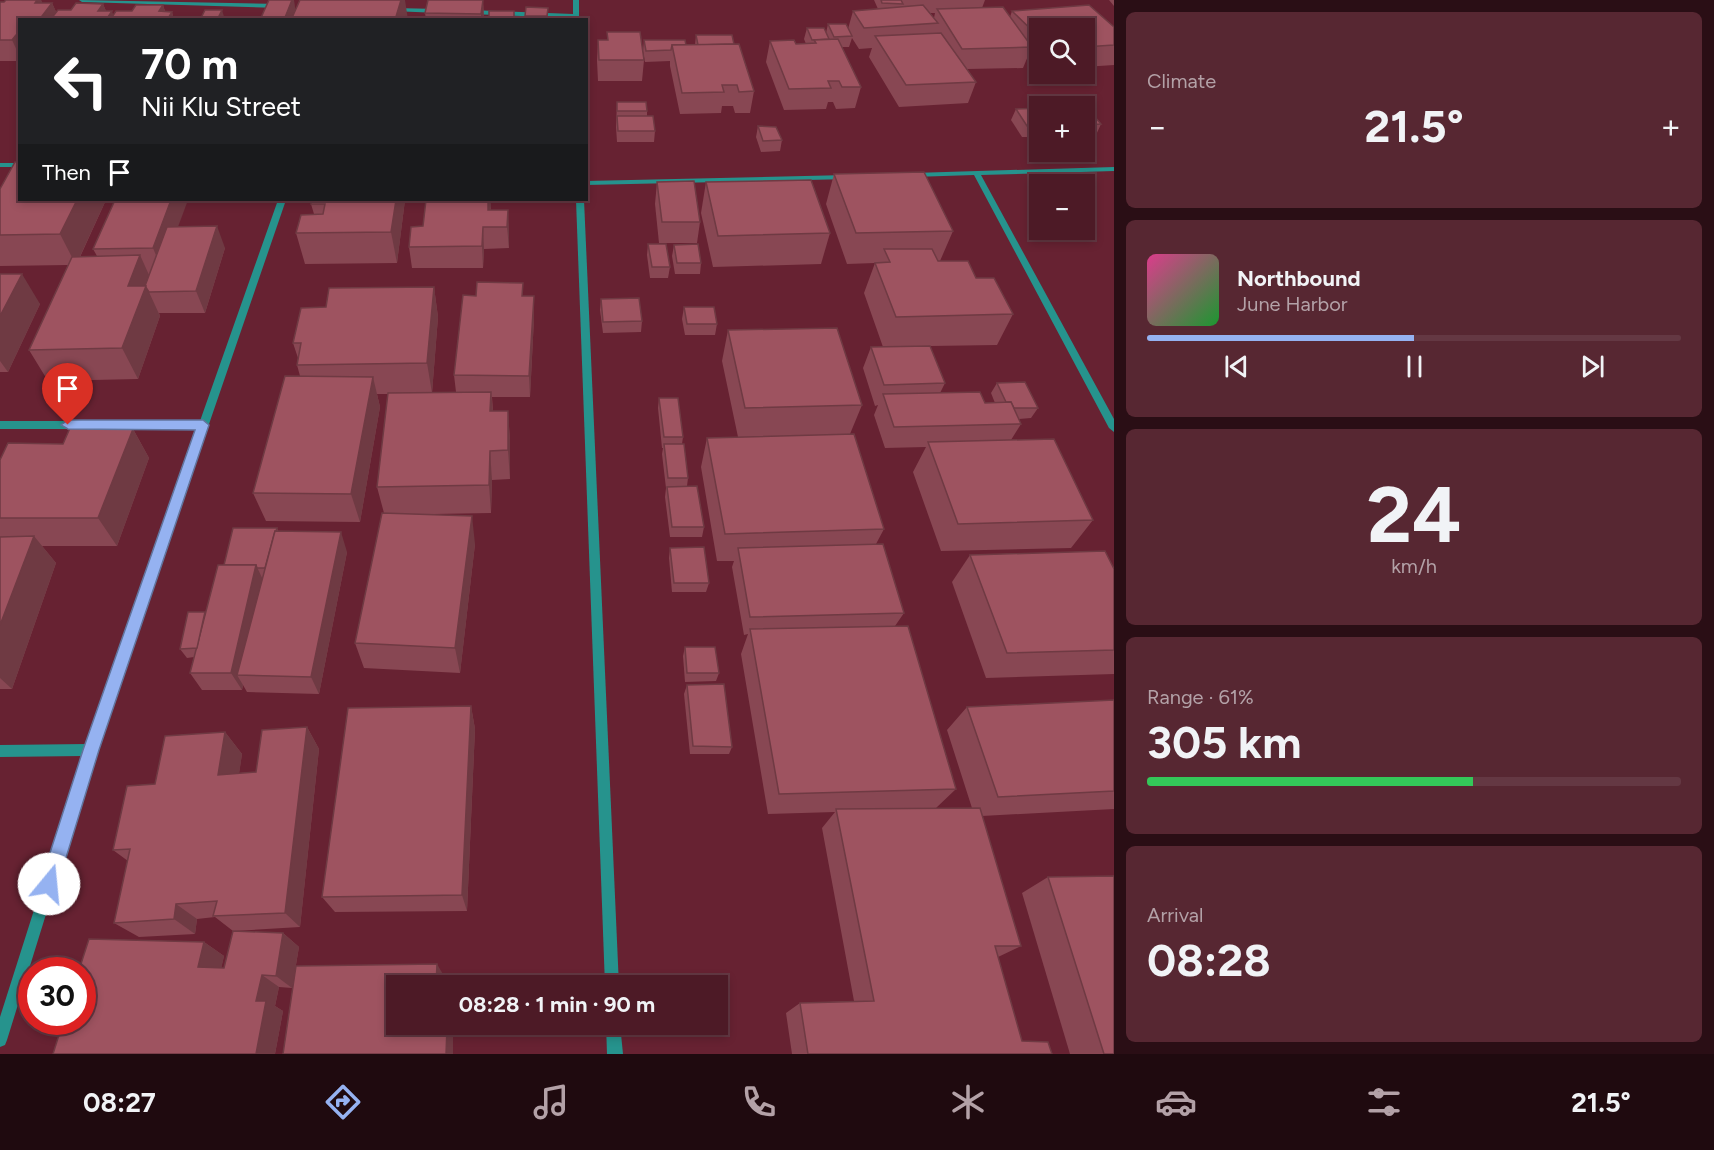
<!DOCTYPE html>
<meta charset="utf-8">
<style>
:root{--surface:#4d1a26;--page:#572732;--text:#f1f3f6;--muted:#b3a1a7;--line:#643843;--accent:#95b2f1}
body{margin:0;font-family:Figtree,sans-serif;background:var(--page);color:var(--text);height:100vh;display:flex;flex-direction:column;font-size:22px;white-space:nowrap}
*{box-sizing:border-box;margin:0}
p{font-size:20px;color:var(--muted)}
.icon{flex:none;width:33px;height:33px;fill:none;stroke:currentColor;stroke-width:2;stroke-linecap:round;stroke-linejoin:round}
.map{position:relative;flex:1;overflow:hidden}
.side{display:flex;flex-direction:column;gap:12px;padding:12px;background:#2a0e15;width:600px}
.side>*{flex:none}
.guide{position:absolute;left:18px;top:18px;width:570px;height:183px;border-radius:0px;box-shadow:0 3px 9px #0003,0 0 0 2px var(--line);background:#202124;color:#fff;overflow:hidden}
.tools{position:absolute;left:1029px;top:18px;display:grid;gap:12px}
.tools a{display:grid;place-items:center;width:66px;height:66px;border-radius:0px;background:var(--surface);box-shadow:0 3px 9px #0003,0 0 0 2px var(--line);font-size:30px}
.speed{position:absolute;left:18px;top:957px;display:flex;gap:12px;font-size:30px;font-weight:700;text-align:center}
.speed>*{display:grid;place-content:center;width:78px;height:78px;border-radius:50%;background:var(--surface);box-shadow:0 3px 9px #0003,0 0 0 2px var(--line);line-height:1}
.speed .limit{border:9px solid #d22;background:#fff;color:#111}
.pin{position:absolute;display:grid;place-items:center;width:51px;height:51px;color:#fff;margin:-62px -26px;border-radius:50% 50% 50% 0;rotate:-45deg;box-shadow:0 0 6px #0007}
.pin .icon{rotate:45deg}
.me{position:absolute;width:66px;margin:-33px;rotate:17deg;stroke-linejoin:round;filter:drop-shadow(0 0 4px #0008)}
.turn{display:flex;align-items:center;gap:21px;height:126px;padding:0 24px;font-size:27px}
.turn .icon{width:78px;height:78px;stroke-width:2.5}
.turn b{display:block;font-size:42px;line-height:51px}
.then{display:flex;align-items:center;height:57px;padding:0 24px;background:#0003;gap:12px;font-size:22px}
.big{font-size:45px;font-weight:700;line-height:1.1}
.side .widget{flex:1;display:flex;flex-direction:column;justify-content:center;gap:9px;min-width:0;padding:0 21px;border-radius:9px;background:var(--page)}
.side .dial{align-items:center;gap:0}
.dial b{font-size:78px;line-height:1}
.song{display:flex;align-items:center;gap:18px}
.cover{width:72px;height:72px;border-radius:9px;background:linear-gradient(135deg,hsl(330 70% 55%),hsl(130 70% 35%))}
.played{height:6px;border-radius:3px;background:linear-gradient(90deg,var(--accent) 50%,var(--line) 50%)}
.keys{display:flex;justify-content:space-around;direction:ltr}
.heat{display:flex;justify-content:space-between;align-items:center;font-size:33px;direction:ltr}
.charge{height:9px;border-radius:4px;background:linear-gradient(90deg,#34c759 61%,var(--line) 0)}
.trip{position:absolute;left:386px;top:975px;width:342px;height:60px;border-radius:0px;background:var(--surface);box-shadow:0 3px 9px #0003,0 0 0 2px var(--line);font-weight:700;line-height:60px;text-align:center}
.tab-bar{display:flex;height:96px;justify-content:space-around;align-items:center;background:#1f0a0f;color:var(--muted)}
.tab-bar .icon{width:42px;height:42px}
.tab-bar .selected{color:var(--accent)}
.tab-bar b{font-size:27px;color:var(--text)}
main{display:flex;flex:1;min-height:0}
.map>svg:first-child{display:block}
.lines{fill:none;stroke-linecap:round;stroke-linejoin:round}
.minor{fill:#26938d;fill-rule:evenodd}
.wall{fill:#884753;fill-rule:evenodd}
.shaded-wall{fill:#6f3a43}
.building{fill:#9e5360;stroke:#6f3a43;stroke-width:1.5}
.route{fill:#95b2f1;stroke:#61749d;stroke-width:1.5}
</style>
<main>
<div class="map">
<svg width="1114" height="1054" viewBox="0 0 1114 1054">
<rect width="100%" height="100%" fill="#672232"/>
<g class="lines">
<g class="minor">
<path d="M79,0L280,4L283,6L280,8L82,2Z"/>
<path d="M573,0H579V20H573V18L469,14L466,12L469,10L573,14Z"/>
<path d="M394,8L439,9L442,11L439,13L392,11V9Z"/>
<rect x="0" y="163" width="20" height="4"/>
<path d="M1114,167V171L981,175L1114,419V432L1109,428L974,175L913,177L909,175L913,173Z"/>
<path d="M847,175L851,177L850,179L586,185V181Z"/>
<path d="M278,200H286L97,750L7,1040L5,1045L0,1047V1017L83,756L0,757V745L87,744L198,429H0V421H200Z"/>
<path d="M576,200H584L619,986H605Z"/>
<path d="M606,1024H620L623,1054H607Z"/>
</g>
</g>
<g class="wall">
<path d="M41,0L42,3H52L56,12L71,10L103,4L106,11L113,15L163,5L165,11L172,12L174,20H20V61H0V2Z"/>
<path d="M483,0L484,20H426L425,13Z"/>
<path d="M874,0H985L982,8L1010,17L1012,11L1114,27V65L1084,67V28H1040V68L1028,56L1023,68L967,69L976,82L968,103L899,107L869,57L872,48L859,49L852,38L849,47H842L861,87L855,108L836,109L833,102H828L826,109L784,110L766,62L770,41L796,44H806L804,39L807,28L826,33L828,24L848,29L853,11L878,9ZM930,13H935L934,18Z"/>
<path d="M1109,0H1114V6Z"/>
<path d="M548,8V20H525V16Z"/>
<path d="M607,32L644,60L642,81H598L597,61L598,40H607Z"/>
<path d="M696,35L734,44L754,91L750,113H735L733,106H722L721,113L680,114L670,66V61L645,62L643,51L644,40L686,45H695Z"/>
<path d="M1079,98L1101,124L1096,135L1084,136V106H1059L1063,99Z"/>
<path d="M617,102L647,111V116L655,131L654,142H617L616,127Z"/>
<path d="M1040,108V137H1022L1011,120L1016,109Z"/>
<path d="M758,126L782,140L780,151L761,152L756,137Z"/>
<path d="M834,174L953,231L940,261L976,278L1013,314L997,345L930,346L945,383L940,393L985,403H995L991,393L997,383L1038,408L1031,418L1019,419L1021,424L1011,440L1093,520L1071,548L941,551L913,472L926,447L885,448L874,415L878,405L875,406L863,368L871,347H883L864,293L875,263L847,264L826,204Z"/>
<path d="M657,182L700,222L697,243H659L655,204Z"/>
<path d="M706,182L830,233L821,264L713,267L701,213Z"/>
<path d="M0,189L106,200L80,257L97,256L93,249L178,227L225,248L205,313H159L160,316L138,379L48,381L29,350L68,265L0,266Z"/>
<path d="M405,200L397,263L305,264L296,233L314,214L311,204Z"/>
<path d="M426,200H499H490L491,210H508L509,248L484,249L483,268H412L409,247L423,226Z"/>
<path d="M648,244L670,267L668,278H650L647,255Z"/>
<path d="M674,245L701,263L700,274H675L672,256Z"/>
<path d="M0,274L40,304L8,372H0Z"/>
<path d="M434,287L438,317L432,393L456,392L454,375L523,296H534V318L530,397H492L493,411H508L510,441V479L492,480L491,513L434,514L475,544L460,673L364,668L355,643L384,513L377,487L388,394H377L380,407L360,522L266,521L253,493L300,376L297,365L298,358L293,343L326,307Z"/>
<path d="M601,299L642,321L641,332L603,333L600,310Z"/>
<path d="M684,307L717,324L715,335H685L682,319Z"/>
<path d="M728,330L862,405L850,434L884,529L876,544L904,613L895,626L956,789L936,808H972L947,730L967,707L1114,700V809L982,816L1021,946L998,957L1022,1041L1052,1054H792L786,1013L800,1003L854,1001L822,828L835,812L768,814L741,654L748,634L744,635L732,567L734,561H717L701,467L707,438L738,437L722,361Z"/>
<path d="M659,398L683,437L682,444L688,478L687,486L704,527L702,537H670L665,497L666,488L662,454L663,448H662L658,408Z"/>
<path d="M133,429L149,458L117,546H42L56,563L12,689H0V460L63,444Z"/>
<path d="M277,528L278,531L347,552L319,694L247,692L243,685L242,690H202L190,673L194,657L187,658L180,649L206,612L224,565Z"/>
<path d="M670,548L709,583L706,592H672L669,558Z"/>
<path d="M970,555L1114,569V674L986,678L952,582Z"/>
<path d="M685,647L719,673L716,681L685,682L683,656Z"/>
<path d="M687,685L732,747L729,754H690L684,694Z"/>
<path d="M471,706L475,729L467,911L335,912L322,897Z"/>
<path d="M307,727L319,749L300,927L234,931L283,933L299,947L292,988L279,987L275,1006L283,1011L275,1054H53L204,942L224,956L221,968H224L233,931L215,917L197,919L195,934L139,937L114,923L128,861L113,850L155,784L225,732L242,754L239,773L256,772Z"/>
<path d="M1048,877L1114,1054H1070L1022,893Z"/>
</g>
<g class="shaded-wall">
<path d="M37,0H41L46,11L52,3L60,20H39L35,3Z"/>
<path d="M292,0H294L297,20H284Z"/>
<path d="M401,0H405L408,20H395Z"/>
<path d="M483,0L484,20H481V14Z"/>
<path d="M103,4L108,16L112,11L115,20H102L98,11Z"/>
<path d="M163,5L167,19L172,12L174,20H162L159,11Z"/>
<path d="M222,10L225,20H217Z"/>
<path d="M16,35L20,43V57L12,40Z"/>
<path d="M77,200H106L76,265L60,234Z"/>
<path d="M171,200H188L162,270L153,248Z"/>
<path d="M396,200H405L397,263L391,232Z"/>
<path d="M488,200H490L491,206L489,227L488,210Z"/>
<path d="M508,210L509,232V248L507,227Z"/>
<path d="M217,226L225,248L205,313L196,291Z"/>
<path d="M483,227L484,249L483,268L482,246Z"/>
<path d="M140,255L154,286L149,292L160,316L138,379L122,348L128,286Z"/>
<path d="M22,274L40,304L8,372L0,361V316Z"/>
<path d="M434,287L438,317L432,393L427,363Z"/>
<path d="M534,296V318L530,397L529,376Z"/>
<path d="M373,377L380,407L360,522L351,494Z"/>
<path d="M491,392L494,421L490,411Z"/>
<path d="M508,411L510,441V479L508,450Z"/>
<path d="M133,429L149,458L117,546L98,518Z"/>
<path d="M490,451L492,480L491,513L489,485Z"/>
<path d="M472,516L475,544L460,673L455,648Z"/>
<path d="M341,532L347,552L319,694L311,677Z"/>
<path d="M34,536L56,563L12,689L0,678V625Z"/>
<path d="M256,565L265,584L237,675L243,685L242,690L231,673Z"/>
<path d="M471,706L475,729L467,911L462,895Z"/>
<path d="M307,727L319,749L300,927L285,913Z"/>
<path d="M225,732L242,754L236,795L218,775Z"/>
<path d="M176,904L197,919L195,934L174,919Z"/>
<path d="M283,933L299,947L292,988L276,976Z"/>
<path d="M204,942L224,956L219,979L198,967Z"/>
<path d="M437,964L444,976L443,986H436Z"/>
<path d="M262,975L279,987L275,1006L283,1011L275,1054H256V1001Z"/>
<path d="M434,1024H441V1037L434,1029Z"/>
<path d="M447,1028L453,1037V1054H446Z"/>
</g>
<g class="building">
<path d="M6,0H37L35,3H52L39,20H20V35H16L12,40H0V2H4Z"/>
<path d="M269,0H292L284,20H260Z"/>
<path d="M300,0H401L395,20H291Z"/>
<path d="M428,0H483L481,14L425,13Z"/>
<path d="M881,0H901L903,4L882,3Z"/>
<path d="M76,3L103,4L98,11H112L106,20H50L58,10H71Z"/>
<path d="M136,5H163L159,11L172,12L167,20H110L116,11H132Z"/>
<path d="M923,5L938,23L864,28L853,11Z"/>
<path d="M1089,5L1114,27V45L1084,47V28H1040V38L1012,11Z"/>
<path d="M526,7L548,8L547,16H525Z"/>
<path d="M1003,7L1032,47L962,49L937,9Z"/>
<path d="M205,10H222L217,20H200Z"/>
<rect x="489" y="11" width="25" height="9"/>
<path d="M189,17H201L200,20H187Z"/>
<path d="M828,24H846L852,36L834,37Z"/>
<path d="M807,28H824L829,39L812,40Z"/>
<path d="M607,32H640L644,60H599L598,40H608Z"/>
<path d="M941,33L976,82L906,85L875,36Z"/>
<path d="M696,35H732L734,44L698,45Z"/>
<path d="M838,39L861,87H842L839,81H828L831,88L789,89L770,41L794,40L796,44L816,43L814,40Z"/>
<path d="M644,40H685L686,45H672L671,50L646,51Z"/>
<path d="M739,44L754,91L739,92L737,85H722L724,92L682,93L672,45Z"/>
<path d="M1079,98L1101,124L1085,125L1084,106H1069L1063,99Z"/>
<path d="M617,102H646L647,111H617Z"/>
<path d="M1040,108V126H1027L1016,109Z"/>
<path d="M617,116H653L655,131H618Z"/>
<path d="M758,126L776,127L782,140L763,141Z"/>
<path d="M15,162H20V200H77L60,234L0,235V189Z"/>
<path d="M924,172L953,231L856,233L834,174Z"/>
<path d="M811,180L830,233L718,236L706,182Z"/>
<path d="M694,181L700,222H662L657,182Z"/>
<path d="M115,200H171L153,248L93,249Z"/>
<path d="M312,200H396L391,232L296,233L301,215L323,214L325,204H311Z"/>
<path d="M426,200H488V210H508L507,227H483L482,246L409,247L411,227L423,226Z"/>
<path d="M217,226L196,291L149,292L145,286L167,227Z"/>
<path d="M648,244H666L670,267H652Z"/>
<path d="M698,244L701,263H677L674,245Z"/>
<path d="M884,249H932L938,261H968L976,278H994L1013,314L896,317L875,263L890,262Z"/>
<path d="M140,255L128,286H146L122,348L29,350L72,257Z"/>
<path d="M0,274H22L0,316Z"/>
<path d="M477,282L523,283L522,296H534L529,376L454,375L463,295L476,296Z"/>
<path d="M434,287L427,363L297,365L301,343H293L301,308L326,307L329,288Z"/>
<path d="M639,298L642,321L603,322L601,299Z"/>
<path d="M684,307H714L717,324H687Z"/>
<path d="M837,328L862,405L745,408L728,330Z"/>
<path d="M930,346L945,383L884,385L871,347Z"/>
<path d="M285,376L373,377L351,494L253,493Z"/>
<path d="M1025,382L1038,408H1014L1011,402H1006L997,383Z"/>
<path d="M491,392L490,411H508V450L490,451L489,485L377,487L388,393Z"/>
<path d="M980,392L985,403L1011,402L1021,424L894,427L883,394Z"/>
<path d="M659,398H678L683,437H664Z"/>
<path d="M70,428L133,429L98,518H0V460L8,443L63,444Z"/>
<path d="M854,434L884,529L725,534L707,438Z"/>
<path d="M1054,439L1093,520L958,524L928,442Z"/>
<path d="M664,444H684L688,478H668Z"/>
<path d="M697,486L704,527H672L667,487Z"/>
<path d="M382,513L472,516L455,648L355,643Z"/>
<path d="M233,528H277L276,531H275L265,568H257L256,565H224Z"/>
<path d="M275,531L341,532L311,677L237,675Z"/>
<path d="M34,536L0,625V537Z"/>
<path d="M883,544L904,613L750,617L738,548Z"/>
<path d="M704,547L709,583H674L670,548Z"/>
<path d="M1105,551L1114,569V650L1007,653L970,555Z"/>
<path d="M218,565H256L231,673H190Z"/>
<path d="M188,612H205L197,648L180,649Z"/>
<path d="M908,626L956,789L779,794L750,629Z"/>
<path d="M685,647H715L719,673H687Z"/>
<path d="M724,684L732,747L693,746L687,685Z"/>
<path d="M1114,700V791L998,797L967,707Z"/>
<path d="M471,706L462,895L322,897L348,708Z"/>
<path d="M307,727L285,913L213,916L217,901L176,904L174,919L114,923L130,849L113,850L127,786L155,784L165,736L225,732L218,775L256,772L262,730Z"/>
<path d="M980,808L1021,946H995L1022,1041L1048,1042L1052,1054H808L800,1003L874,1001L836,809Z"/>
<path d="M1114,876V1054H1104L1048,877Z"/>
<path d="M233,931L283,933L276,976L262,975L256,1001H266L256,1054H53L63,1022H82V970H79L89,939L204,942L198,967L224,968Z"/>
<path d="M437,964L436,986H396V1024H434V1029L447,1028L446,1054H283L296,966Z"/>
</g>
<path class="route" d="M68,420H203L209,425L99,750L58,884L55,890L49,893L43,890L40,884L83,750L195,430L68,429L61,425Z"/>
</svg>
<div class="tools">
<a><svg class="icon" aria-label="search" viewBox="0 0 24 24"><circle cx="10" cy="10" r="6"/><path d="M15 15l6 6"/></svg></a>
<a>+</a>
<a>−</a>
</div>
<div class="speed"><div class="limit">30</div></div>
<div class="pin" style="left:68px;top:425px;background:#d93025"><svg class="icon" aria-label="arrive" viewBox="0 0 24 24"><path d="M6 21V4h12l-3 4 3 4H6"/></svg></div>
<svg class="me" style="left:49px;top:884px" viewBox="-20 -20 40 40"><circle r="19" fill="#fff"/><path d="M0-13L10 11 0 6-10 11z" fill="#95b2f1"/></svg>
<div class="trip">08:28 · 1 min · 90 m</div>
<div class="guide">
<div class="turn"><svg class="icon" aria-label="left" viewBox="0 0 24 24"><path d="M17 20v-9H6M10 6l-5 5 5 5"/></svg><div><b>70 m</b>Nii Klu Street</div></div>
<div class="then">Then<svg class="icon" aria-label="arrive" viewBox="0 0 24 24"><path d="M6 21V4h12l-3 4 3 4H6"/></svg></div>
</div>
</div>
<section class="side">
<div class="widget"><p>Climate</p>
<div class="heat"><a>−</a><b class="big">21.5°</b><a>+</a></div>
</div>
<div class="widget">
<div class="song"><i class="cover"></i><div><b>Northbound</b><p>June Harbor</p></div></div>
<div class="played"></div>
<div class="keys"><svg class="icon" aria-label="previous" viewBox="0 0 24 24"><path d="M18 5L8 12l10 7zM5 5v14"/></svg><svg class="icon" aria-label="pause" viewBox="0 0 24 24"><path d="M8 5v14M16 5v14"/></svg><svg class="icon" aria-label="next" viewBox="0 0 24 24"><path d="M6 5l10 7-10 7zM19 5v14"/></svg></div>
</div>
<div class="widget dial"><b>24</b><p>km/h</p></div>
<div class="widget"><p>Range · 61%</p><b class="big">305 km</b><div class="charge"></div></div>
<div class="widget"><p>Arrival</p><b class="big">08:28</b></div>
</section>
</main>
<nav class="tab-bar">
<b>08:27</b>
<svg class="icon selected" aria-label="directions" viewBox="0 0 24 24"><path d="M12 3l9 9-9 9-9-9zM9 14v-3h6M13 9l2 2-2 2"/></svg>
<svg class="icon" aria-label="music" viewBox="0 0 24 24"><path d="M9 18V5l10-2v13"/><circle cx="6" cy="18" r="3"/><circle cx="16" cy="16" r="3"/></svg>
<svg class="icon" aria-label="phone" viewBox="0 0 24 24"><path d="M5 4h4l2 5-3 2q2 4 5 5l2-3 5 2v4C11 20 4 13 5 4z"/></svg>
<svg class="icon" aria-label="climate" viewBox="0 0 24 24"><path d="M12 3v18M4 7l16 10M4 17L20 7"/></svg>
<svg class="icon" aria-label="car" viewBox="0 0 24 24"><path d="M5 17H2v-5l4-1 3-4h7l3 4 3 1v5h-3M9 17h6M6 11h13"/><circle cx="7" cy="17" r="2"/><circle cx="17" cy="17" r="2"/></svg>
<svg class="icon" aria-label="filters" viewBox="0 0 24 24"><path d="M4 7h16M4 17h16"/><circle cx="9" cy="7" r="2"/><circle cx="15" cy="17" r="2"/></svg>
<b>21.5°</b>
</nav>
